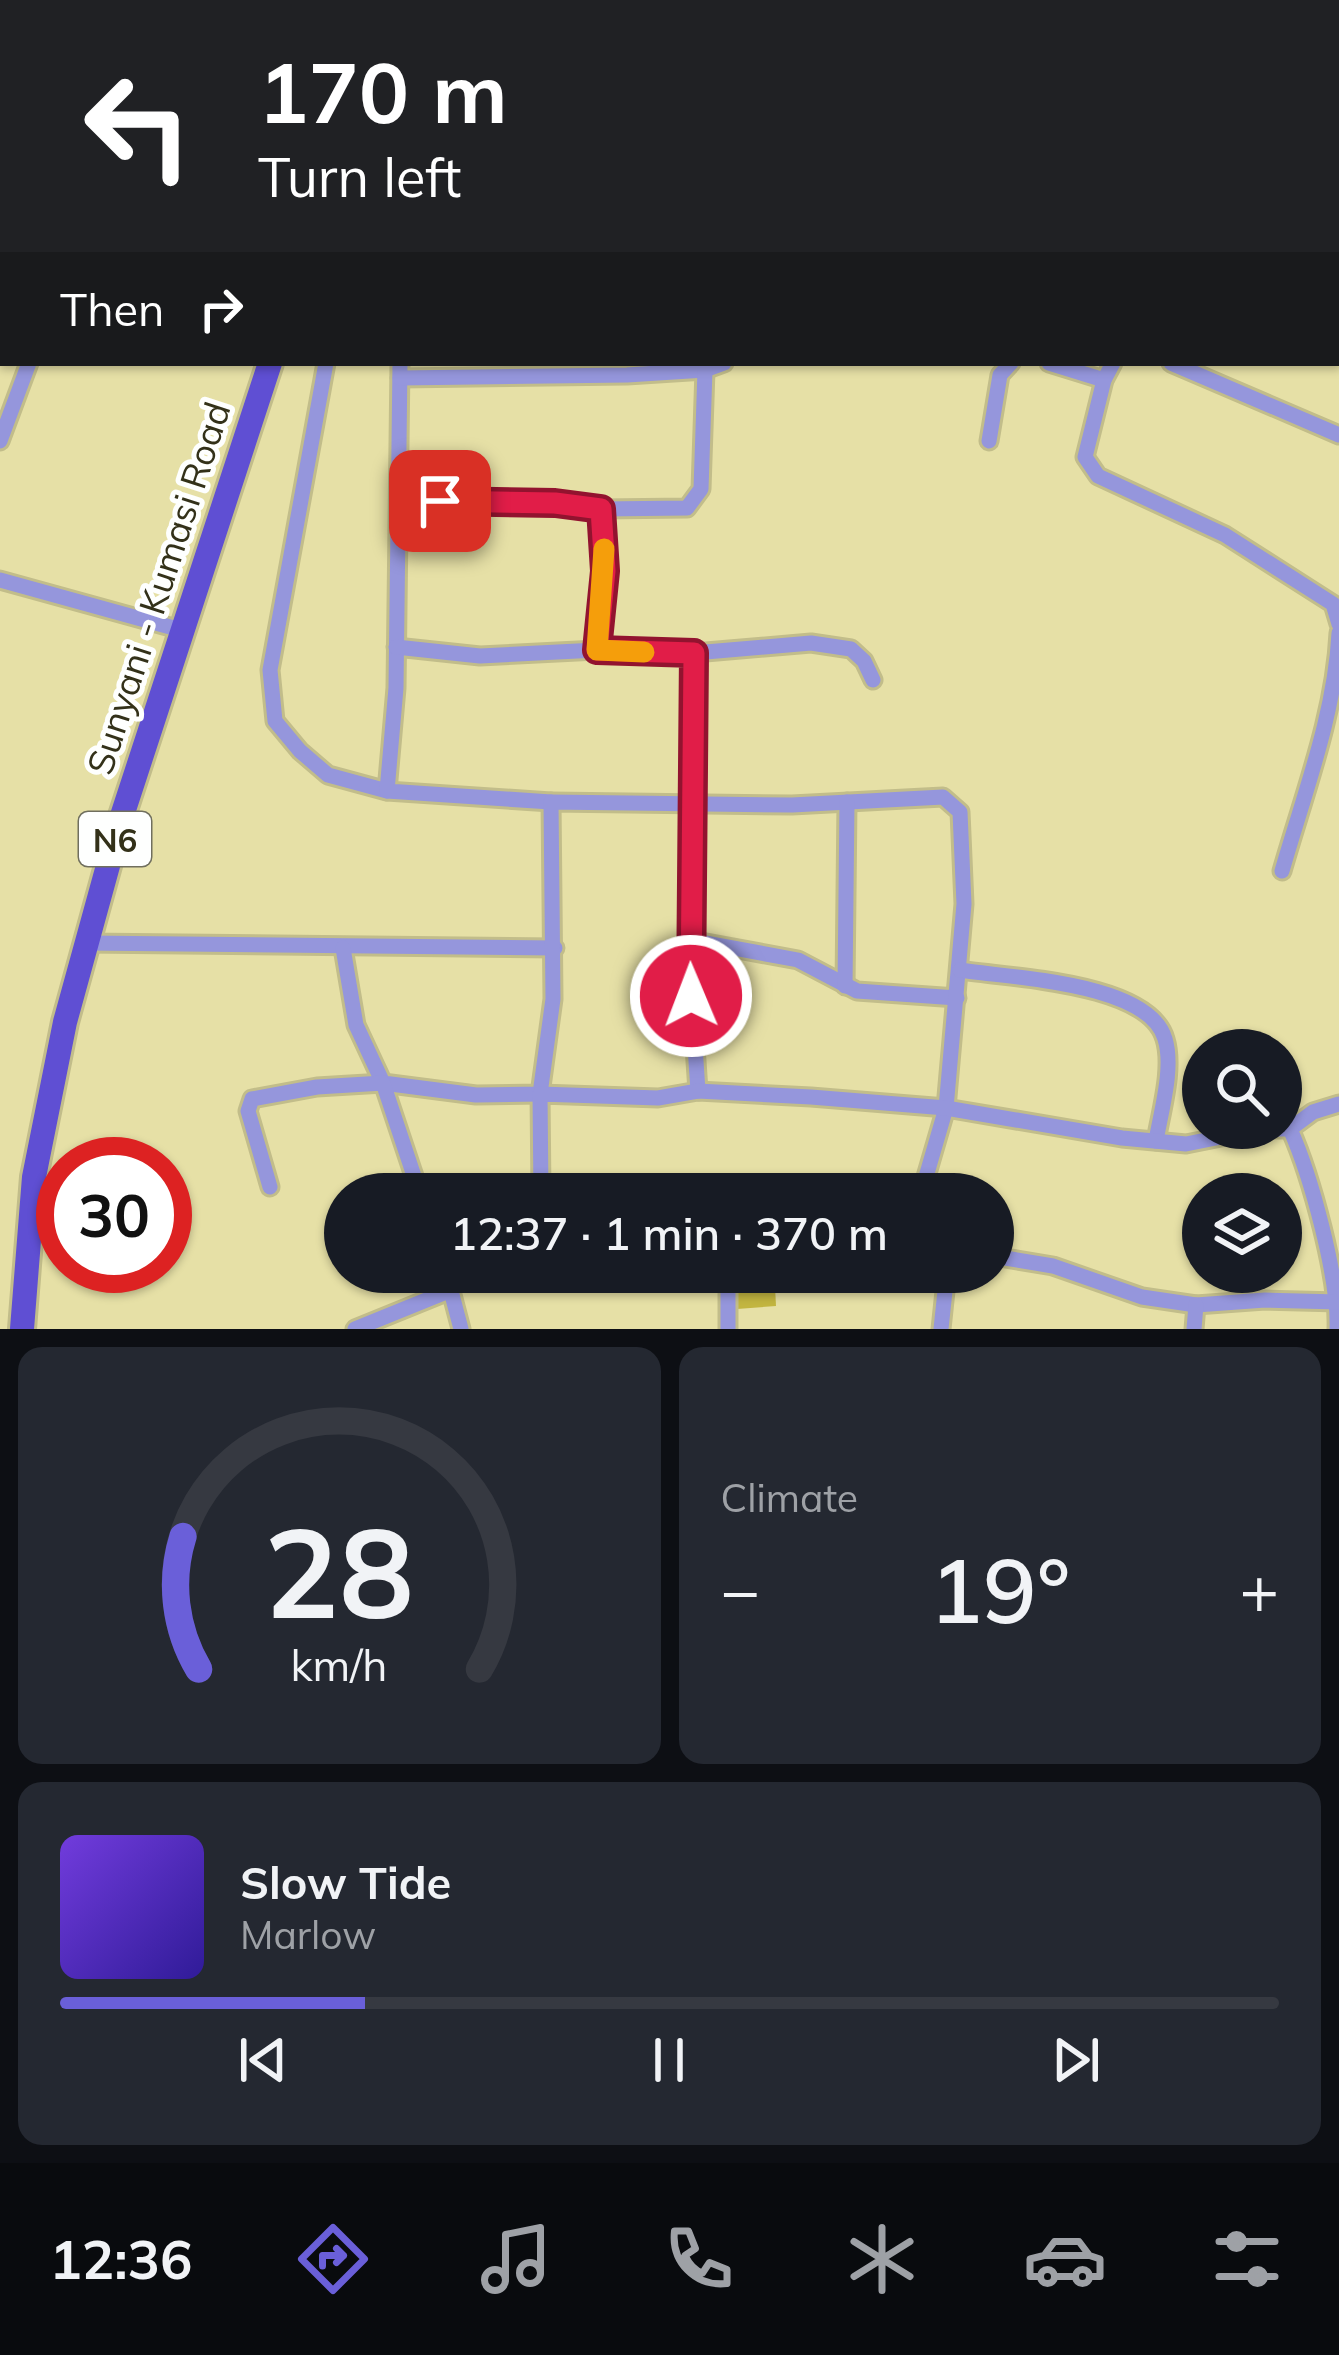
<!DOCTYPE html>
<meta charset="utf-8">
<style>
:root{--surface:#171b24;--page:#242831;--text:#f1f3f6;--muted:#9ea1a6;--line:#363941;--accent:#6a5fd9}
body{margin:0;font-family:Mulish,sans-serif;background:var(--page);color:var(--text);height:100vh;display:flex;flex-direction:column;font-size:45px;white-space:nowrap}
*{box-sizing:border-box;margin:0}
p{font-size:39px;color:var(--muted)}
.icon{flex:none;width:66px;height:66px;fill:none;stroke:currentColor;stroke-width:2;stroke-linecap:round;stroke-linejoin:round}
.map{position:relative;height:1329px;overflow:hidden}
.sheet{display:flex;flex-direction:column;gap:18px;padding:18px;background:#0d0f14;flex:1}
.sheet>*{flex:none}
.top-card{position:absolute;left:0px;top:0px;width:1341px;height:366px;box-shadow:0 3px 9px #0004;background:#202124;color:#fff;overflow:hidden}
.tools{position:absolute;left:1182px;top:1029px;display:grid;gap:24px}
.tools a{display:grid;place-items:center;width:120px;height:120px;border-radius:50%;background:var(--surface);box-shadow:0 3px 9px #0004;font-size:60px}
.speed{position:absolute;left:36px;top:1137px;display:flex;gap:24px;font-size:60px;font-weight:700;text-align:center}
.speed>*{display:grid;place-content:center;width:156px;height:156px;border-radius:50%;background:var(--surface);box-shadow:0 3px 9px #0004;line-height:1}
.speed .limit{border:18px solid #d22;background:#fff;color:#111}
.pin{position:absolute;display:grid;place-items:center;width:102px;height:102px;color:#fff;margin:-51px;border-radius:24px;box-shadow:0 6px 18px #0006}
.me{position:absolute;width:132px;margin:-66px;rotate:359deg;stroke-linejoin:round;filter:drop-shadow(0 0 9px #0008)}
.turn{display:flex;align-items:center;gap:42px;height:252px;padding:0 60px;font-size:54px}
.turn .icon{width:156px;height:156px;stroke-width:2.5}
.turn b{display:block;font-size:84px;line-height:102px}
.then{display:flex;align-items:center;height:114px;padding:0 60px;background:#0003;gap:24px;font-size:45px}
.big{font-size:90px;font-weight:600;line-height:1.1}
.sheet .tile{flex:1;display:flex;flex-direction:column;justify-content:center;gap:18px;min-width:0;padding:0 42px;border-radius:24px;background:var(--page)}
.sheet .dial{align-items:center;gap:0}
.dial svg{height:312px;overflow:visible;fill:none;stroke:var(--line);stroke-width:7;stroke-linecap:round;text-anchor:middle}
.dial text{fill:var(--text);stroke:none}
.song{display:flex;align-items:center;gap:36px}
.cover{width:144px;height:144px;border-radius:18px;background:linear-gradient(135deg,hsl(260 70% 55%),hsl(250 70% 35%))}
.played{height:12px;border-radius:6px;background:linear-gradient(90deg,var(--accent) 25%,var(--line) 25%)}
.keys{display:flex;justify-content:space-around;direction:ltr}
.heat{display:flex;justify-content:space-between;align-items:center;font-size:66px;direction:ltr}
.sheet .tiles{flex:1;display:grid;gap:18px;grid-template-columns:1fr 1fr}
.tile:last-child{grid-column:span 2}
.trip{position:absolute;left:324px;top:1173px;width:690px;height:120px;border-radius:60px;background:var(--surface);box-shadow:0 3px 9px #0004;font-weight:600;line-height:120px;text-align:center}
.tabs{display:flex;height:192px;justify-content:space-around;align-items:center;background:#090b0e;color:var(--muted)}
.tabs .icon{width:84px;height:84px}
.tabs .on{color:var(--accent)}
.tabs b{font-size:54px;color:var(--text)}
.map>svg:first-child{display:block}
.building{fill:#c2b540}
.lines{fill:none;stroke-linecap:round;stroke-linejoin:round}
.street-casing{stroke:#c2bd8a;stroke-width:21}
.primary-casing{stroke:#c2bd8a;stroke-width:30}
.street{stroke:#9596dc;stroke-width:15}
.primary{stroke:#5f4fd3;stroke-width:24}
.route-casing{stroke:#92132f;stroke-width:30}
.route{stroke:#e11d48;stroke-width:21}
.slow{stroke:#f59e0b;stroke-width:21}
.labels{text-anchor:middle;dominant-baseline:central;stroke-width:10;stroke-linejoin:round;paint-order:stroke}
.shield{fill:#fefffe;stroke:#706f5e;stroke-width:3}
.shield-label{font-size:33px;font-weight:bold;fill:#333119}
.street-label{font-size:36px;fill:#333119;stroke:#fefffe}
</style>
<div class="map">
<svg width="1339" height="1329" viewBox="0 0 1339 1329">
<rect width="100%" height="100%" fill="#e6e0a6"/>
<path class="building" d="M775,1286L776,1306L737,1309L735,1289Z"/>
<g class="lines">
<g class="street-casing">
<g id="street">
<path d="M27,0L43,3"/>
<path d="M1120,0L1122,3"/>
<path d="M85,3V0"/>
<path d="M788,3V0"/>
<path d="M926,3V0"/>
<path d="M1078,3L1079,0"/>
<path d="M1338,76L1339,74"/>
<path d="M1338,139H1339"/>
<path d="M0,290H3"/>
<path d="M1338,291L1339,292"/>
<path d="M326,363L270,670L275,721L300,751L328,775L387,791"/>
<path d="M400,363L396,688L387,791L551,802"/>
<path d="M1049,363L1104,380"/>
<path d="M1113,363L1104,380L1085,457L1098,476L1225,535L1333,604L1339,624"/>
<path d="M1171,363L1339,435"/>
<path d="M400,378L627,375L705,370L724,363"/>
<path d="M0,441L29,363"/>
<path d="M989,441L1000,375L1011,363"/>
<path d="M400,494C467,506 534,500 601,509L605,571L597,650"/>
<path d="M601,509L687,508L701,489L705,370"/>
<path d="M0,580L181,630"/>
<path d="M396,647L480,656L597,650L694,653L811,643L851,649L864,661L873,680"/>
<path d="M694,653L689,956L698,1091"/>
<path d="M1282,871C1304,794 1335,714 1339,633"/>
<path d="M690,940L798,960L857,991L957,998"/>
<path d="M85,943L555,948"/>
<path d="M343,948L356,1025L383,1083L476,1095L540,1094L553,999L551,802L792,805L943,797L960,812L964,904L946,1108L921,1194"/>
<path d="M960,970C1010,978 1149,982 1165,1039C1174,1068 1161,1111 1156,1141"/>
<path d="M845,986L847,802"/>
<path d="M1290,1129L1313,1112L1339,1104"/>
<path d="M270,1187L248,1111L252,1099L317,1087L383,1083L420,1194"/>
<path d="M541,1194L540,1094L658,1098L698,1091L811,1097L946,1108L1122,1138L1186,1144L1261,1129H1290C1311,1176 1339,1278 1337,1329"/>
<path d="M993,1256L1053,1266L1142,1297L1196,1305L1265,1300L1339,1302"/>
<path d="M446,1272L461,1329"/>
<path d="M355,1329L451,1290"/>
<path d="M728,1329V1272"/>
<path d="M941,1329L947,1272"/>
<path d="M1194,1329L1196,1305"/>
</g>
</g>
<g class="primary-casing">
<g id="primary">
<path d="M376,3L377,0"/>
<path d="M22,1329L34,1177L65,1022L120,822L270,363"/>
</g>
</g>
<use href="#street" class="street"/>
<use href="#primary" class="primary"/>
</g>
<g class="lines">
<g class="route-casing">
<path id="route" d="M440,501L555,503L601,509L605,571L597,650L694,653L691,996"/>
</g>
<use href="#route" class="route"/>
<path class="slow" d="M604,549L597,650L644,652"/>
</g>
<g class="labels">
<rect class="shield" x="79" y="812" width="72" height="54" rx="9"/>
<g class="shield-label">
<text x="115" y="839">N6</text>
</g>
<g class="street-label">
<text transform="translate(158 588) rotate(-72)">Sunyani - Kumasi Road</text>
</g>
</g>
</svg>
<div class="tools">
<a><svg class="icon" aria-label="search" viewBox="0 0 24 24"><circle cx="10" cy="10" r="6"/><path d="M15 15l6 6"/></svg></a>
<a><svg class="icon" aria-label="layers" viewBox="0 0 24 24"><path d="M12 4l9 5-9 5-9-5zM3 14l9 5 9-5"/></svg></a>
</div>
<div class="speed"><div class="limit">30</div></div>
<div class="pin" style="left:440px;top:501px;background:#d93025"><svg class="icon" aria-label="arrive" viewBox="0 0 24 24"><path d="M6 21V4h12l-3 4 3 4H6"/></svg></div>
<svg class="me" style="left:691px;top:996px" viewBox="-20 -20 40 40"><circle r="17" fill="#e11d48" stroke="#fff" stroke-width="3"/><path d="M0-11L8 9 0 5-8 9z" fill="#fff"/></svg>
<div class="trip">12:37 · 1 min · 370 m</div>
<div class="top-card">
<div class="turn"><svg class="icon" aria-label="left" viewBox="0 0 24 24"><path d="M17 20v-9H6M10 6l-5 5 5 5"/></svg><div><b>170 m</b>Turn left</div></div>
<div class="then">Then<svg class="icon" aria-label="right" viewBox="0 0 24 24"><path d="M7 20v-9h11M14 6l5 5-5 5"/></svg></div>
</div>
</div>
<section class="sheet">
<div class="tiles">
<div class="tile dial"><svg viewBox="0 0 100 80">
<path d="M14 69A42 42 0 1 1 86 69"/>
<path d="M14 69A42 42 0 0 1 10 35" stroke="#6a5fd9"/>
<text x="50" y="56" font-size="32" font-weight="700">28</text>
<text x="50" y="72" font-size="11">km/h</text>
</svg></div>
<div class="tile"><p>Climate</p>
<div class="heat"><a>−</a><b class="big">19°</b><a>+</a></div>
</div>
<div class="tile">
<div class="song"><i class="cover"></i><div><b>Slow Tide</b><p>Marlow</p></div></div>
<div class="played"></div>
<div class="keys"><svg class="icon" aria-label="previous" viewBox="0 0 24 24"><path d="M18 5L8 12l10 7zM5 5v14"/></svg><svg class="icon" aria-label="pause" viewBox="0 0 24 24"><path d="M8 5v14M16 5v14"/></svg><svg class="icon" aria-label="next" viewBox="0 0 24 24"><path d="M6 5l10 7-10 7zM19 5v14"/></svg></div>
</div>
</div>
</section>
<nav class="tabs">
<b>12:36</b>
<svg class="icon on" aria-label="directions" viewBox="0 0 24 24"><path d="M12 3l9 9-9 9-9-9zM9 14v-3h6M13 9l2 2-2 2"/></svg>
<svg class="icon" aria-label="music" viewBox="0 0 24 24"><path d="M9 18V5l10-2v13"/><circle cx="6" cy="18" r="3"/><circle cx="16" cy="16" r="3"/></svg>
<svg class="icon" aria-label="phone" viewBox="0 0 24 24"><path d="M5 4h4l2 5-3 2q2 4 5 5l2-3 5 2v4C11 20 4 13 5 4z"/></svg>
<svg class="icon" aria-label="climate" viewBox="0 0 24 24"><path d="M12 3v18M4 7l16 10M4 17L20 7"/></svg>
<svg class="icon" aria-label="car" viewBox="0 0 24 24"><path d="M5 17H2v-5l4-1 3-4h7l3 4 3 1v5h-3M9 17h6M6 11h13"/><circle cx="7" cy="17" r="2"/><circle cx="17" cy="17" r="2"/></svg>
<svg class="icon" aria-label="filters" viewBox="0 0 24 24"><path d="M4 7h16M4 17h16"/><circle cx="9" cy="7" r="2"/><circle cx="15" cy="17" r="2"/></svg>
</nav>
